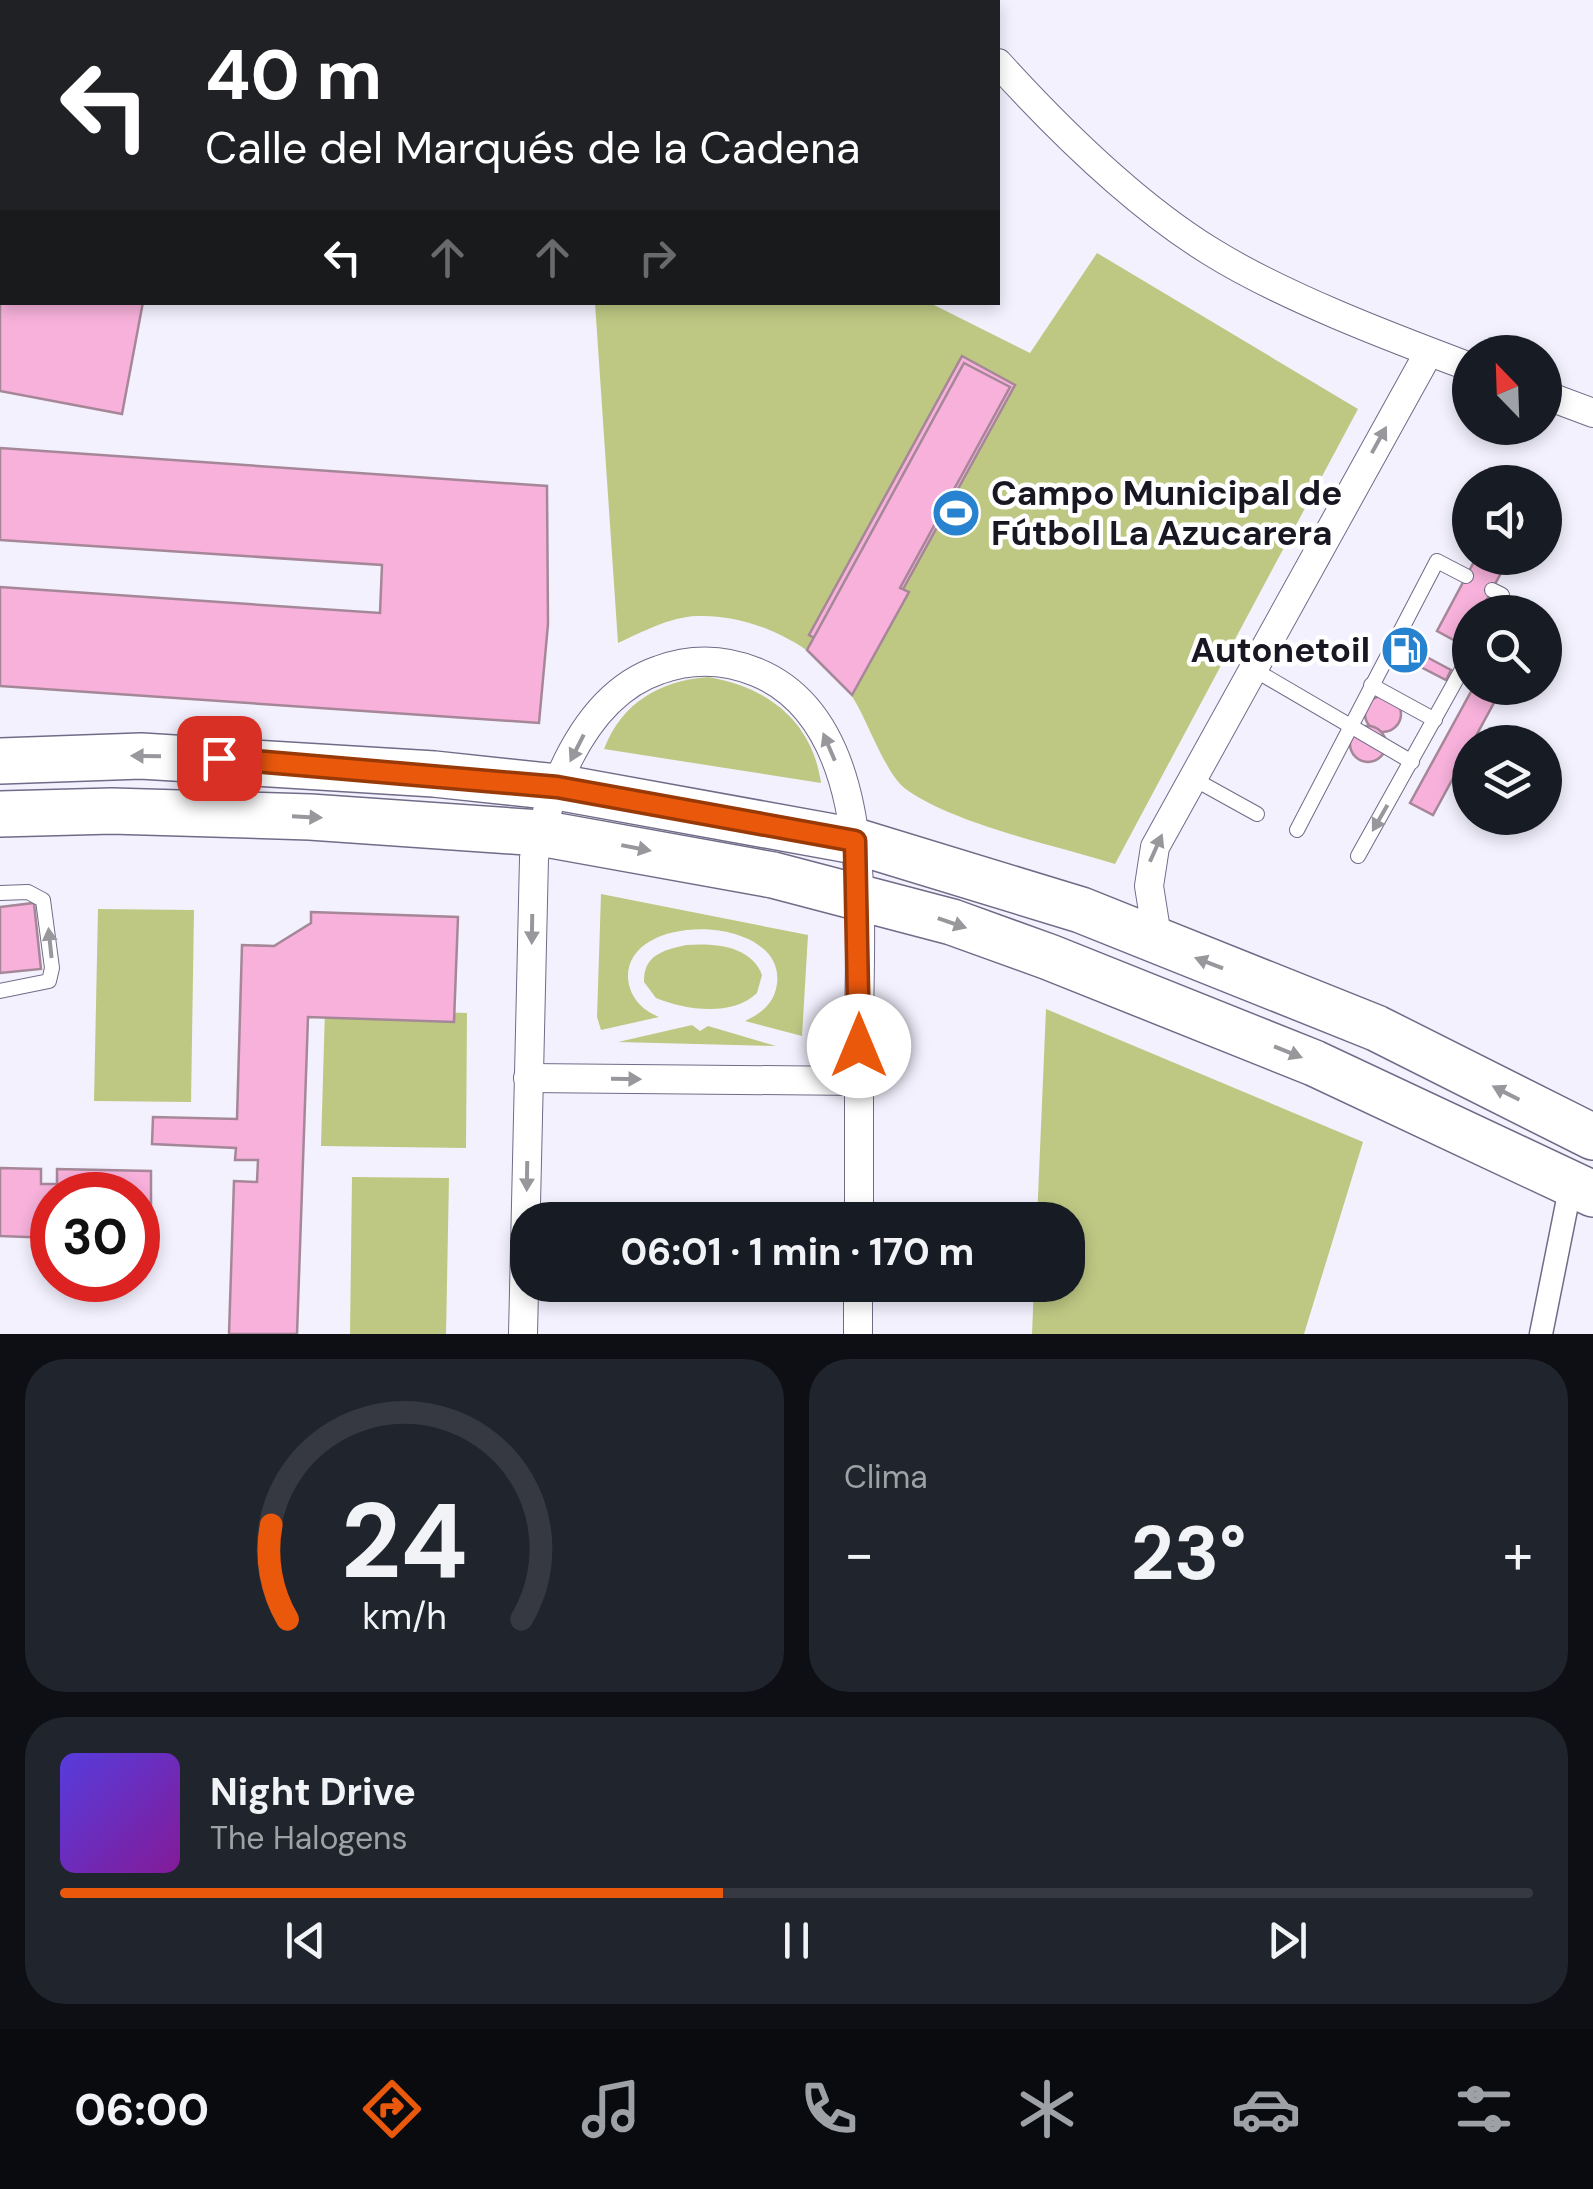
<!DOCTYPE html>
<html lang="es">
<meta charset="utf-8">
<style>
:root{--surface:#171b24;--page:#20242c;--text:#f1f3f6;--muted:#9ea1a6;--line:#363941;--accent:#ea580c}
body{margin:0;font-family:"DM Sans",sans-serif;background:var(--page);color:var(--text);height:100vh;display:flex;flex-direction:column;font-size:38px;white-space:nowrap}
*{box-sizing:border-box;margin:0}
p{font-size:32px;color:var(--muted)}
.icon{flex:none;width:55px;height:55px;fill:none;stroke:currentColor;stroke-width:2;stroke-linecap:round;stroke-linejoin:round}
.map{position:relative;height:1334px;overflow:hidden}
.details{display:flex;flex-direction:column;gap:25px;padding:25px;background:#0d0f14;flex:1}
.details>*{flex:none}
.top-card{position:absolute;left:0px;top:0px;width:1000px;height:305px;box-shadow:0 5px 15px #0003;background:#202124;color:#fff;overflow:hidden}
.needle{width:65px;rotate:337deg}
.fabs{position:absolute;left:1452px;top:335px;display:grid;gap:20px}
.fabs a{display:grid;place-items:center;width:110px;height:110px;border-radius:50%;background:var(--surface);box-shadow:0 5px 15px #0003;font-size:50px}
.speed{position:absolute;left:30px;top:1172px;display:flex;gap:20px;font-size:50px;font-weight:700;text-align:center}
.speed>*{display:grid;place-content:center;width:130px;height:130px;border-radius:50%;background:var(--surface);box-shadow:0 5px 15px #0003;line-height:1}
.speed .limit{border:15px solid #d22;background:#fff;color:#111}
.pin{position:absolute;display:grid;place-items:center;width:85px;height:85px;color:#fff;margin:-42px;border-radius:20px;box-shadow:0 5px 15px #0006}
.me{position:absolute;width:110px;margin:-55px;rotate:0deg;stroke-linejoin:round;filter:drop-shadow(0 0 8px #0008)}
.turn{display:flex;align-items:center;gap:35px;height:210px;padding:0 40px;font-size:45px}
.turn .icon{width:130px;height:130px;stroke-width:2.5}
.turn b{display:block;font-size:70px;line-height:85px}
.lanes{display:flex;align-items:center;height:95px;padding:0 40px;background:#0003;justify-content:center;gap:50px;direction:ltr}
.lanes .off{opacity:.35}
.big{font-size:75px;font-weight:700;line-height:1.1}
.details .tile{flex:1;display:flex;flex-direction:column;justify-content:center;gap:15px;min-width:0;padding:0 35px;border-radius:40px;background:var(--page)}
.details .dial{align-items:center;gap:0}
.dial svg{height:260px;overflow:visible;fill:none;stroke:var(--line);stroke-width:7;stroke-linecap:round;text-anchor:middle}
.dial text{fill:var(--text);stroke:none}
.song{display:flex;align-items:center;gap:30px}
.cover{width:120px;height:120px;border-radius:15px;background:linear-gradient(135deg,hsl(250 70% 55%),hsl(290 70% 35%))}
.played{height:10px;border-radius:5px;background:linear-gradient(90deg,var(--accent) 45%,var(--line) 45%)}
.keys{display:flex;justify-content:space-around;direction:ltr}
.heat{display:flex;justify-content:space-between;align-items:center;font-size:55px;direction:ltr}
.details .tiles{flex:1;display:grid;gap:25px;grid-template-columns:1fr 1fr}
.tile:last-child{grid-column:span 2}
.trip{position:absolute;left:510px;top:1202px;width:575px;height:100px;border-radius:40px;background:var(--surface);box-shadow:0 5px 15px #0003;font-weight:700;line-height:100px;text-align:center}
.tabs{display:flex;height:160px;justify-content:space-around;align-items:center;background:#090b0e;color:var(--muted)}
.tabs .icon{width:70px;height:70px}
.tabs .on{color:var(--accent)}
.tabs b{font-size:45px;color:var(--text)}
.map>svg:first-child{display:block}
.green{fill:#bec883}
.building{fill:#f7b1db;stroke:#a58798;stroke-width:2.5}
.lines{fill:none;stroke-linecap:round;stroke-linejoin:round}
.service-casing{stroke:#706b87;stroke-width:16}
.pedestrian-casing{stroke:#706b87;stroke-width:25}
.minor-casing{stroke:#706b87;stroke-width:30}
.primary-casing{stroke:#706b87;stroke-width:48}
.service{stroke:#fff;stroke-width:14}
.pedestrian{stroke:#fff;stroke-width:22}
.minor{stroke:#fff;stroke-width:28}
.primary{stroke:#fff;stroke-width:45}
.oneway{fill:#98979c}
.route-casing{stroke:#983908;stroke-width:25}
.route{stroke:#ea580c;stroke-width:18}
.labels{text-anchor:middle;dominant-baseline:central;stroke-width:9;stroke-linejoin:round;paint-order:stroke}
.poi-label{font-size:35px;font-weight:bold;fill:#191722;stroke:#fff;text-anchor:start}
</style>
<div class="map">
<svg width="1593" height="1334" viewBox="0 0 1593 1334">
<rect width="100%" height="100%" fill="#f3f1fe"/>
<g class="green">
<path d="M1097,253L1358,409L1115,864C1055,845 957,825 907,790C886,776 868,721 853,698C822,648 756,614 697,616C670,617 642,632 618,643L595,303H930L1030,353Z"/>
<path d="M708,677C768,687 812,721 821,783L604,749C622,702 660,681 708,677Z"/>
<path d="M601,894L808,935L802,1036L745,1021C760,1014 772,1005 776,989C794,915 627,908 628,977C629,997 642,1010 659,1017L601,1030L597,1017Z"/>
<path d="M98,909L194,910L191,1102L94,1101Z"/>
<path d="M686,945C713,943 751,945 762,975L757,993C732,1017 685,1010 656,998L644,982C643,955 664,950 686,945Z"/>
<path d="M325,1009L467,1013L466,1148L321,1146Z"/>
<path d="M1046,1009L1363,1142L1304,1334H1032L1034,1285H1068V1220H1037Z"/>
<path d="M692,1025L700,1031L708,1026L776,1046L618,1042Z"/>
<path d="M352,1177L449,1178L446,1334H350Z"/>
</g>
<g class="building">
<path d="M0,154L2,302H143L122,414L0,391Z"/>
<path d="M962,356L1015,385L862,664L809,635Z"/>
<path d="M964,363L1010,387L900,588L909,592L852,695L807,650Z"/>
<path d="M0,448L547,486L548,624L539,723L0,686V587L380,613L382,565L0,540Z"/>
<path d="M1476,558H1509L1480,612H1470V631L1463,645L1437,631Z"/>
<path d="M1421,654L1451,670L1446,680L1415,664Z"/>
<path d="M1473,688H1502L1433,815L1410,803Z"/>
<circle cx="1383" cy="714" r="18"/>
<circle cx="1368" cy="744" r="18"/>
<path d="M34,903L41,969L0,973V907Z"/>
<path d="M311,912L458,917L454,1022L308,1017L297,1334H229L234,1181L257,1182L258,1160H235L236,1148L152,1144L153,1117L237,1119L242,945L274,946L311,923Z"/>
<path d="M0,1168L41,1169V1184H57V1169L151,1171V1205H141L140,1240L138,1195H52V1238L0,1236Z"/>
</g>
<g class="lines">
<g class="service-casing">
<g id="service">
<path d="M1492,590L1502,595L1493,612"/>
<path d="M1253,669L1412,762"/>
<path d="M1371,685L1435,720"/>
<path d="M1192,778L1257,814"/>
<path d="M1297,830L1437,561L1466,576"/>
<path d="M1358,856L1470,655"/>
<path d="M0,893L28,892L43,900L52,968L49,981L0,991"/>
</g>
</g>
<g class="pedestrian-casing">
<path id="pedestrian" d="M1541,1334L1568,1199"/>
</g>
<g class="minor-casing">
<g id="minor">
<path d="M939,0L941,2"/>
<path d="M998,63C1058,129 1134,204 1210,251C1282,296 1390,337 1470,367"/>
<path d="M1545,395L1593,413"/>
<path d="M1158,943L1149,886L1155,847L1429,352"/>
<path d="M528,1078L859,1081"/>
<path d="M523,1334L534,858C551,787 585,695 659,670C692,658 724,659 756,672C879,722 859,922 859,1030C859,1093 859,1157 859,1220"/>
<path d="M858,1334V1285"/>
</g>
</g>
<g class="primary-casing">
<g id="primary">
<path d="M0,761L141,756L434,774L557,787L855,841L1081,910L1376,1028L1593,1137"/>
<path d="M0,814L112,811L310,817L540,833L773,875L952,922L1049,957L1314,1063L1593,1194"/>
</g>
</g>
<use href="#service" class="service"/>
<use href="#pedestrian" class="pedestrian"/>
<use href="#minor" class="minor"/>
<use href="#primary" class="primary"/>
</g>
<defs><path id="oneway-solid" d="M-6-.8H1V-3.2L6.5 0L1 3.2V.8H-6Z" transform="scale(2.5)"/></defs>
<g class="oneway">
<use href="#oneway-solid" transform="translate(1379 440) rotate(-61)"/>
<use href="#oneway-solid" transform="translate(829 747) rotate(-113)"/>
<use href="#oneway-solid" transform="translate(577 748) rotate(117)"/>
<use href="#oneway-solid" transform="translate(146 756) rotate(-179)"/>
<use href="#oneway-solid" transform="translate(307 817) rotate(3)"/>
<use href="#oneway-solid" transform="translate(1380 818) rotate(120)"/>
<use href="#oneway-solid" transform="translate(636 848) rotate(11)"/>
<use href="#oneway-solid" transform="translate(1156 848) rotate(-66)"/>
<use href="#oneway-solid" transform="translate(952 923) rotate(19)"/>
<use href="#oneway-solid" transform="translate(532 929) rotate(91)"/>
<use href="#oneway-solid" transform="translate(50 943) rotate(-96)"/>
<use href="#oneway-solid" transform="translate(1209 963) rotate(-159)"/>
<use href="#oneway-solid" transform="translate(1288 1052) rotate(22)"/>
<use href="#oneway-solid" transform="translate(626 1079) rotate(1)"/>
<use href="#oneway-solid" transform="translate(1506 1093) rotate(-153)"/>
<use href="#oneway-solid" transform="translate(527 1176) rotate(91)"/>
</g>
<g class="lines">
<g class="route-casing">
<path id="route" d="M219,758L557,787L855,841L859,1046"/>
</g>
<use href="#route" class="route"/>
</g>
<defs>
<g id="stadium-disc" transform="scale(2.5)"><circle r="9.5" fill="#2782d0" stroke="#fff"/><path d="M0-5a6.5 5 0 1 0 0 10a6.5 5 0 1 0 0-10ZM-3.5-1.8h7v3.6h-7Z" fill="#fff"/></g>
<g id="fuel-disc" transform="scale(2.5)"><circle r="9.5" fill="#2782d0" stroke="#fff"/><path d="M-5.5-6h7V0h2V4h1.3V-2.5L3-4.5l.8-.8L6-3V5H2.5V1h-1V6h-7ZM-4.2-4.7v3.2H.2V-4.7Z" fill="#fff"/></g>
</defs>
<g fill-rule="evenodd">
<use href="#stadium-disc" x="956" y="513"/>
<use href="#fuel-disc" x="1405" y="650"/>
</g>
<g class="labels">
<g class="poi-label">
<text x="991" y="493">Campo Municipal de<tspan x="991" dy="40">Fútbol La Azucarera</tspan></text>
<text x="1370" y="650" text-anchor="end">Autonetoil</text>
</g>
</g>
</svg>
<div class="fabs">
<a><svg class="needle" viewBox="-14 -14 28 28"><path d="M0-13l5 13h-10z" fill="#e53935"/><path d="M0 13l5-13h-10z" fill="#9ea1a6"/></svg></a>
<a><svg class="icon" aria-label="sound" viewBox="0 0 24 24"><path d="M4 9h4l5-4v14l-5-4H4zM17 9q2 3 0 6"/></svg></a>
<a><svg class="icon" aria-label="search" viewBox="0 0 24 24"><circle cx="10" cy="10" r="6"/><path d="M15 15l6 6"/></svg></a>
<a><svg class="icon" aria-label="layers" viewBox="0 0 24 24"><path d="M12 4l9 5-9 5-9-5zM3 14l9 5 9-5"/></svg></a>
</div>
<div class="speed"><div class="limit">30</div></div>
<div class="pin" style="left:219px;top:758px;background:#d93025"><svg class="icon" aria-label="arrive" viewBox="0 0 24 24"><path d="M6 21V4h12l-3 4 3 4H6"/></svg></div>
<svg class="me" style="left:859px;top:1046px" viewBox="-20 -20 40 40"><circle r="19" fill="#fff"/><path d="M0-13L10 11 0 6-10 11z" fill="#ea580c"/></svg>
<div class="trip">06:01 · 1 min · 170 m</div>
<div class="top-card">
<div class="turn"><svg class="icon" aria-label="left" viewBox="0 0 24 24"><path d="M17 20v-9H6M10 6l-5 5 5 5"/></svg><div><b>40 m</b>Calle del Marqués de la Cadena</div></div>
<div class="lanes"><svg class="icon" aria-label="left" viewBox="0 0 24 24"><path d="M17 20v-9H6M10 6l-5 5 5 5"/></svg><svg class="icon off" aria-label="ahead" viewBox="0 0 24 24"><path d="M12 20V5M6 11l6-6 6 6"/></svg><svg class="icon off" aria-label="ahead" viewBox="0 0 24 24"><path d="M12 20V5M6 11l6-6 6 6"/></svg><svg class="icon off" aria-label="right" viewBox="0 0 24 24"><path d="M7 20v-9h11M14 6l5 5-5 5"/></svg></div>
</div>
</div>
<section class="details">
<div class="tiles">
<div class="tile dial"><svg viewBox="0 0 100 80">
<path d="M14 69A42 42 0 1 1 86 69"/>
<path d="M14 69A42 42 0 0 1 9 40" stroke="#ea580c"/>
<text x="50" y="56" font-size="32" font-weight="700">24</text>
<text x="50" y="72" font-size="11">km/h</text>
</svg></div>
<div class="tile"><p>Clima</p>
<div class="heat"><a>−</a><b class="big">23°</b><a>+</a></div>
</div>
<div class="tile">
<div class="song"><i class="cover"></i><div><b>Night Drive</b><p>The Halogens</p></div></div>
<div class="played"></div>
<div class="keys"><svg class="icon" aria-label="previous" viewBox="0 0 24 24"><path d="M18 5L8 12l10 7zM5 5v14"/></svg><svg class="icon" aria-label="pause" viewBox="0 0 24 24"><path d="M8 5v14M16 5v14"/></svg><svg class="icon" aria-label="next" viewBox="0 0 24 24"><path d="M6 5l10 7-10 7zM19 5v14"/></svg></div>
</div>
</div>
</section>
<nav class="tabs">
<b>06:00</b>
<svg class="icon on" aria-label="directions" viewBox="0 0 24 24"><path d="M12 3l9 9-9 9-9-9zM9 14v-3h6M13 9l2 2-2 2"/></svg>
<svg class="icon" aria-label="music" viewBox="0 0 24 24"><path d="M9 18V5l10-2v13"/><circle cx="6" cy="18" r="3"/><circle cx="16" cy="16" r="3"/></svg>
<svg class="icon" aria-label="phone" viewBox="0 0 24 24"><path d="M5 4h4l2 5-3 2q2 4 5 5l2-3 5 2v4C11 20 4 13 5 4z"/></svg>
<svg class="icon" aria-label="climate" viewBox="0 0 24 24"><path d="M12 3v18M4 7l16 10M4 17L20 7"/></svg>
<svg class="icon" aria-label="car" viewBox="0 0 24 24"><path d="M5 17H2v-5l4-1 3-4h7l3 4 3 1v5h-3M9 17h6M6 11h13"/><circle cx="7" cy="17" r="2"/><circle cx="17" cy="17" r="2"/></svg>
<svg class="icon" aria-label="filters" viewBox="0 0 24 24"><path d="M4 7h16M4 17h16"/><circle cx="9" cy="7" r="2"/><circle cx="15" cy="17" r="2"/></svg>
</nav>
